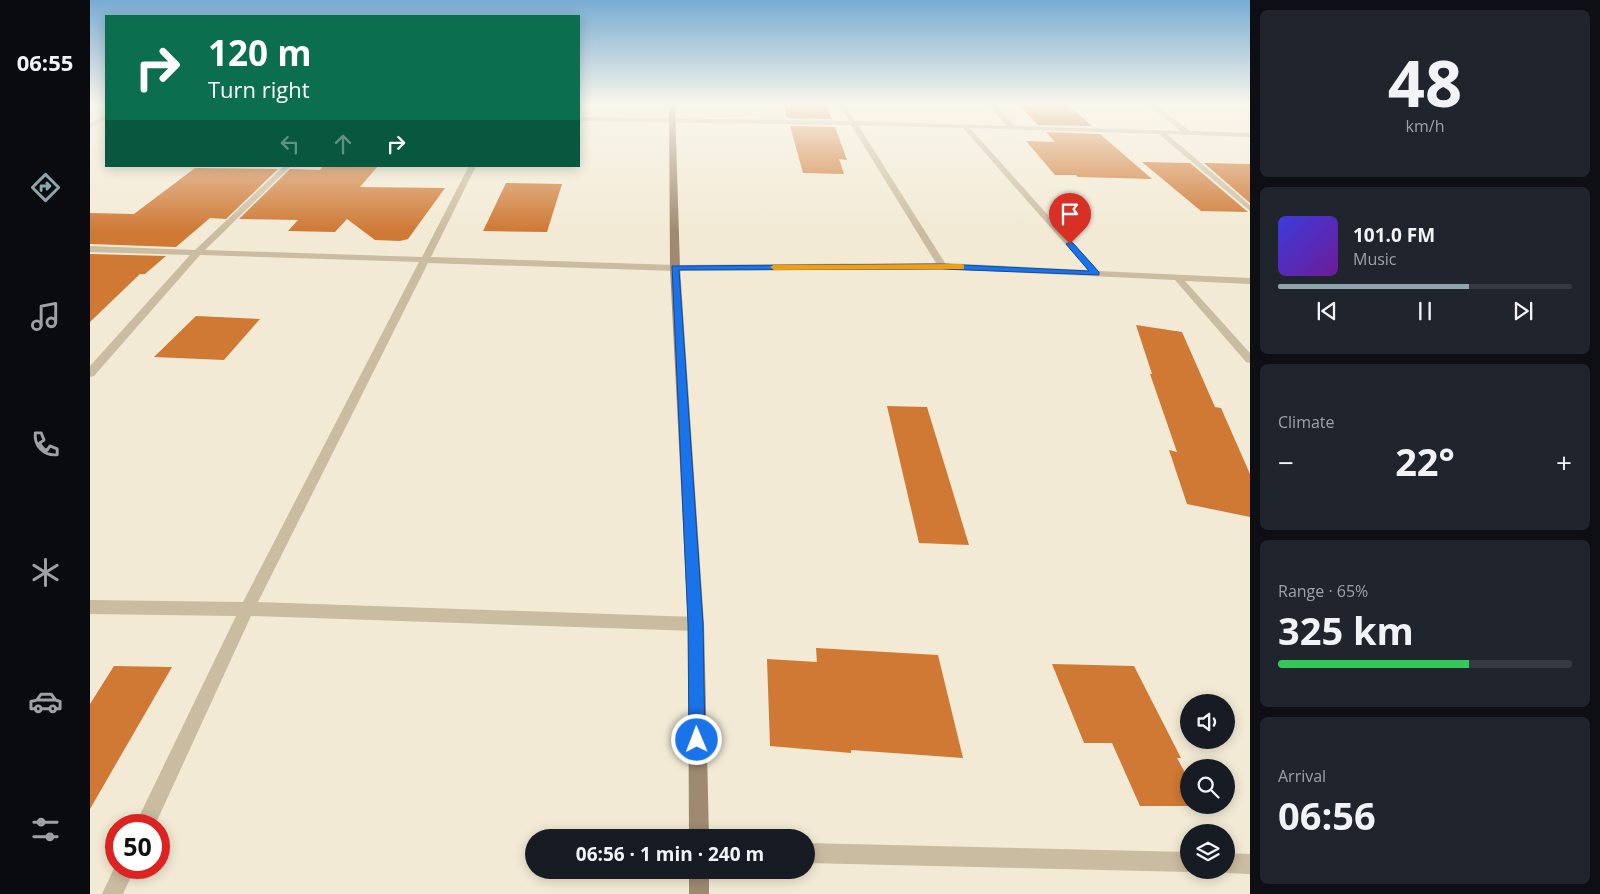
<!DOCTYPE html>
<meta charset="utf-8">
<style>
:root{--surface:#171b24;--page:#20242c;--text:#f1f3f6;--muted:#9ea1a6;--line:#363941;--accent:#8fa5ae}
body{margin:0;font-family:"Open Sans",sans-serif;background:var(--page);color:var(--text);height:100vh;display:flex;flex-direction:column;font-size:19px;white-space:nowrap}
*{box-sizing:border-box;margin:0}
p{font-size:16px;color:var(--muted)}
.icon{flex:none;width:28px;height:28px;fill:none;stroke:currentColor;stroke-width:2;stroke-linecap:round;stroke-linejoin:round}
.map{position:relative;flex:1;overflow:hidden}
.side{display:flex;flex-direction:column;gap:10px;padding:10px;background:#0d0f14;width:350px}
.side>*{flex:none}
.top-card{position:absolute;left:15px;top:15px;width:475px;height:152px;border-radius:0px;box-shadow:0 2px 12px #0003;background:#0b6e4f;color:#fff;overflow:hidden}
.buttons{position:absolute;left:1090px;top:694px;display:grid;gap:10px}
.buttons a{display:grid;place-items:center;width:55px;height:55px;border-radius:50%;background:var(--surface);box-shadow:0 2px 12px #0003;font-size:25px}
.speed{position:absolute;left:15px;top:814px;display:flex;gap:10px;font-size:25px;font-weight:700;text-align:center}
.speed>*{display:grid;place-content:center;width:65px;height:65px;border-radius:50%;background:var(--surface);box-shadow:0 2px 12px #0003;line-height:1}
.speed .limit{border:8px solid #d22;background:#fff;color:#111}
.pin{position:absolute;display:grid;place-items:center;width:42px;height:42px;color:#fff;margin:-51px -21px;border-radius:50% 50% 50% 0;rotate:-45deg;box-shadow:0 0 5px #0007}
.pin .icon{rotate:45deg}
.me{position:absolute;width:55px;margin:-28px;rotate:359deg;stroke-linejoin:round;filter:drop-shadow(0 0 4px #0008)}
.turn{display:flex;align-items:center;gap:18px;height:105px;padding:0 20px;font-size:22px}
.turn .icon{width:65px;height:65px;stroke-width:2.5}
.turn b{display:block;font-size:35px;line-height:42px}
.lanes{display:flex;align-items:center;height:48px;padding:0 20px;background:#0003;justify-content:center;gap:25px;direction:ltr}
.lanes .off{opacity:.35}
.big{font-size:38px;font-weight:700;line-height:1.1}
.side .widget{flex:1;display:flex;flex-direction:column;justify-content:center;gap:8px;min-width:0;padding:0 18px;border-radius:8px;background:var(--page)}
.side .dial{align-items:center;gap:0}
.dial b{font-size:65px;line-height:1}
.song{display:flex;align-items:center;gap:15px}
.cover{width:60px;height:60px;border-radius:8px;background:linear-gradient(135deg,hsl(240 70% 55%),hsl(280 70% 35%))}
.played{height:5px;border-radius:2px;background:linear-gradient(90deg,var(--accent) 65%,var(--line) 65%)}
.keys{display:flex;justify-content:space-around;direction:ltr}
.heat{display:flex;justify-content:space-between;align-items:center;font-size:28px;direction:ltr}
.charge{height:8px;border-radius:4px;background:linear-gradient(90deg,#34c759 65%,var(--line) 0)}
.trip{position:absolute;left:435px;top:829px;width:290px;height:50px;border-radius:25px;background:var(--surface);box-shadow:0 2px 12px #0003;font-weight:700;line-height:50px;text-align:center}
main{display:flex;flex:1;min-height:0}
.menu{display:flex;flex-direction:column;width:90px;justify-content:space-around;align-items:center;background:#090b0e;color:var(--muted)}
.menu .icon{width:35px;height:35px}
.menu .on{color:var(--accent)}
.menu b{font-size:22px;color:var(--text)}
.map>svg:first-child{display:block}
.building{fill:#cf7935}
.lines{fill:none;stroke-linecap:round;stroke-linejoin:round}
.minor{fill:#cabca0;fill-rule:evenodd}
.secondary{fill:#9e8a71;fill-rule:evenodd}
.route{fill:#1a73e8;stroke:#114b97}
.slow{fill:#f59e0b}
</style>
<main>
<nav class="menu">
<b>06:55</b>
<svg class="icon on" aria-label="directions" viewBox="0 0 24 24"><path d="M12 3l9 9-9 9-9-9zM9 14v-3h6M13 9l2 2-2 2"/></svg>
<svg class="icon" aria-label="music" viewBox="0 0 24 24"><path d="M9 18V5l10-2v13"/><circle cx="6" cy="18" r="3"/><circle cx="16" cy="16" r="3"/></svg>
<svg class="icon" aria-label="phone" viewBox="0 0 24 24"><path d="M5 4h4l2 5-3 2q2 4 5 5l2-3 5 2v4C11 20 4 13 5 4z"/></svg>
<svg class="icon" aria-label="climate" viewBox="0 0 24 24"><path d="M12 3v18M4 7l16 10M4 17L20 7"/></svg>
<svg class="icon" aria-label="car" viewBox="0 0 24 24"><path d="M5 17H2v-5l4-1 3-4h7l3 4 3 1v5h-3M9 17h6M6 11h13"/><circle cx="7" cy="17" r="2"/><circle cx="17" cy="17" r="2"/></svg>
<svg class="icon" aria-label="filters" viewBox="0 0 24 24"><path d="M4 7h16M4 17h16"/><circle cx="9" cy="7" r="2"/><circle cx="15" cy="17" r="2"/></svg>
</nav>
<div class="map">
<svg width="1160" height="894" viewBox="0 0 1160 894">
<rect width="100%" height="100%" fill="#f2ead4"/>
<g class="building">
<path d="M694,105H736L742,119L697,118Z"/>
<path d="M929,105H978L1002,126L948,125Z"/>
<path d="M700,126L745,127L757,160L749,159L754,174L713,173Z"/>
<path d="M956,132L1010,134L1062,179L988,177L986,175H965L936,141L965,142Z"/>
<path d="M1052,162L1100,163L1158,212L1111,211Z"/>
<path d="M1114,163L1160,164V203Z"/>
<path d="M233,166H288L270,187L355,188L318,239L310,241L285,240L257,219L245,232L198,231L208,220L149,219L200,169L230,170Z"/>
<path d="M105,168L188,169L136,219L120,218L86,247L0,244V213L44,214Z"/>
<path d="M416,183L472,184L457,232L393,231Z"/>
<path d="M0,254L76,256L55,274H50L0,322Z"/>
<path d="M106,316L170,319L134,360L64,357Z"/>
<path d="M1046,325L1092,332L1125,407L1131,408L1160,474V517L1097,504L1079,450L1087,452L1060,374H1062Z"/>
<path d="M797,406L837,407L879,545L829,543Z"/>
<path d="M726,648L848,655L873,758L761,750V753L680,746L677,659L727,662Z"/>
<path d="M962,664L1044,666L1091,758H1087L1099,780V805L1112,806H1050L1022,743H994Z"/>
<path d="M24,666L82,667L0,809V704Z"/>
</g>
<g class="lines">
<g class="minor">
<path d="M749,105H755L765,121L917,126L898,105H905L925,126L1091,131L1058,105H1066L1100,131L1160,133V137L1077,134L1160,205V211L1069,134L880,128L1008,271L1160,278V284L1095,281L1160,353V363L1156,362L1085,280L852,269L585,271L338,263L168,602L606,617L612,619L614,624L612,629L606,631L161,616L65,825H45L146,616L0,614V600L153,602L329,262L110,255L4,376L0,377V366L100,255L0,252V246L105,250L194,166H201L115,250L332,257L379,166H386L341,257L585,265L846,263L761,125L489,121V117L759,121ZM768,125L873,128L998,270L855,263Z"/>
<path d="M16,115V119L0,128V123Z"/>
<path d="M716,843L1099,852V870H1104L1099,872L716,863Z"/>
<path d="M1136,853L1160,854V874L1136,873L1129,870H1136Z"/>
<path d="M26,864V868H45L33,894H12Z"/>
</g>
<g class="secondary">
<path d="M579,105H585L590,268L614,624L619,838H599L598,624L580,268Z"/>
<rect x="599" y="870" width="20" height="24"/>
</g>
</g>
<linearGradient id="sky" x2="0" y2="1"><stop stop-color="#78acd2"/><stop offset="0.45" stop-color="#f9f6ec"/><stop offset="1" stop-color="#f9f6ec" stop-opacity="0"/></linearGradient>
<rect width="1160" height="231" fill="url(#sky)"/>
<path class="route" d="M980,242L983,243L1009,272V275L852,269L589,270L613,624L615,740L613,746L607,749L601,746L599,740L598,624L582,266L852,264L999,271L976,244Z"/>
<path class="slow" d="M871,264L874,265V269L684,270L680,267L684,265Z"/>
</svg>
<div class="buttons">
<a><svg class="icon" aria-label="sound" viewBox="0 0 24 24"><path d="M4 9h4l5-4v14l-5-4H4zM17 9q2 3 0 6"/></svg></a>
<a><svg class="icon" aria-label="search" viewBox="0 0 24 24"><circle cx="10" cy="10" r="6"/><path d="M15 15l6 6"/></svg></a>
<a><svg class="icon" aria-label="layers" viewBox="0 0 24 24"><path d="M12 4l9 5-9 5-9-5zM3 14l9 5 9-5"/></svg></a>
</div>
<div class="speed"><div class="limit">50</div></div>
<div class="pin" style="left:980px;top:244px;background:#d93025"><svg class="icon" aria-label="arrive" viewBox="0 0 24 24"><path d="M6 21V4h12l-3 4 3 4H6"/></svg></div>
<svg class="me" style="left:607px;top:740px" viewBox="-20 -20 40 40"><circle r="17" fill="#1a73e8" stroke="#fff" stroke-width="3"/><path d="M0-11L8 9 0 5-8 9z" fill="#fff"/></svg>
<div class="trip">06:56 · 1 min · 240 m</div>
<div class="top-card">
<div class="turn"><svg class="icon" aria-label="right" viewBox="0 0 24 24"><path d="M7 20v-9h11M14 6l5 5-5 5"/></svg><div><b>120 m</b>Turn right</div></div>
<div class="lanes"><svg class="icon off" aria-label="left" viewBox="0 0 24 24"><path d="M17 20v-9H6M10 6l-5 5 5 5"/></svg><svg class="icon off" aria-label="ahead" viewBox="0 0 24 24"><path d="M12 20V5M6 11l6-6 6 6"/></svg><svg class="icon" aria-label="right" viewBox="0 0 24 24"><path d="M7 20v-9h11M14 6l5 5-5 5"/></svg></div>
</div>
</div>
<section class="side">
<div class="widget dial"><b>48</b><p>km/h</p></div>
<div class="widget">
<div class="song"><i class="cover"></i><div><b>101.0 FM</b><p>Music</p></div></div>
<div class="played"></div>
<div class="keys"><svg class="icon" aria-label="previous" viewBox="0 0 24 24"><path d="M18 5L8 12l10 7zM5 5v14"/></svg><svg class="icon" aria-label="pause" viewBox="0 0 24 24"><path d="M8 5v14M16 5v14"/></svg><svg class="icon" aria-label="next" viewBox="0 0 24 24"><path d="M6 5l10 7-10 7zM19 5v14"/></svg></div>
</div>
<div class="widget"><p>Climate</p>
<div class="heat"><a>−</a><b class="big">22°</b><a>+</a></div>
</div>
<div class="widget"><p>Range · 65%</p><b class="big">325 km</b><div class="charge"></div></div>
<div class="widget"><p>Arrival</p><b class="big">06:56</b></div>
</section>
</main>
